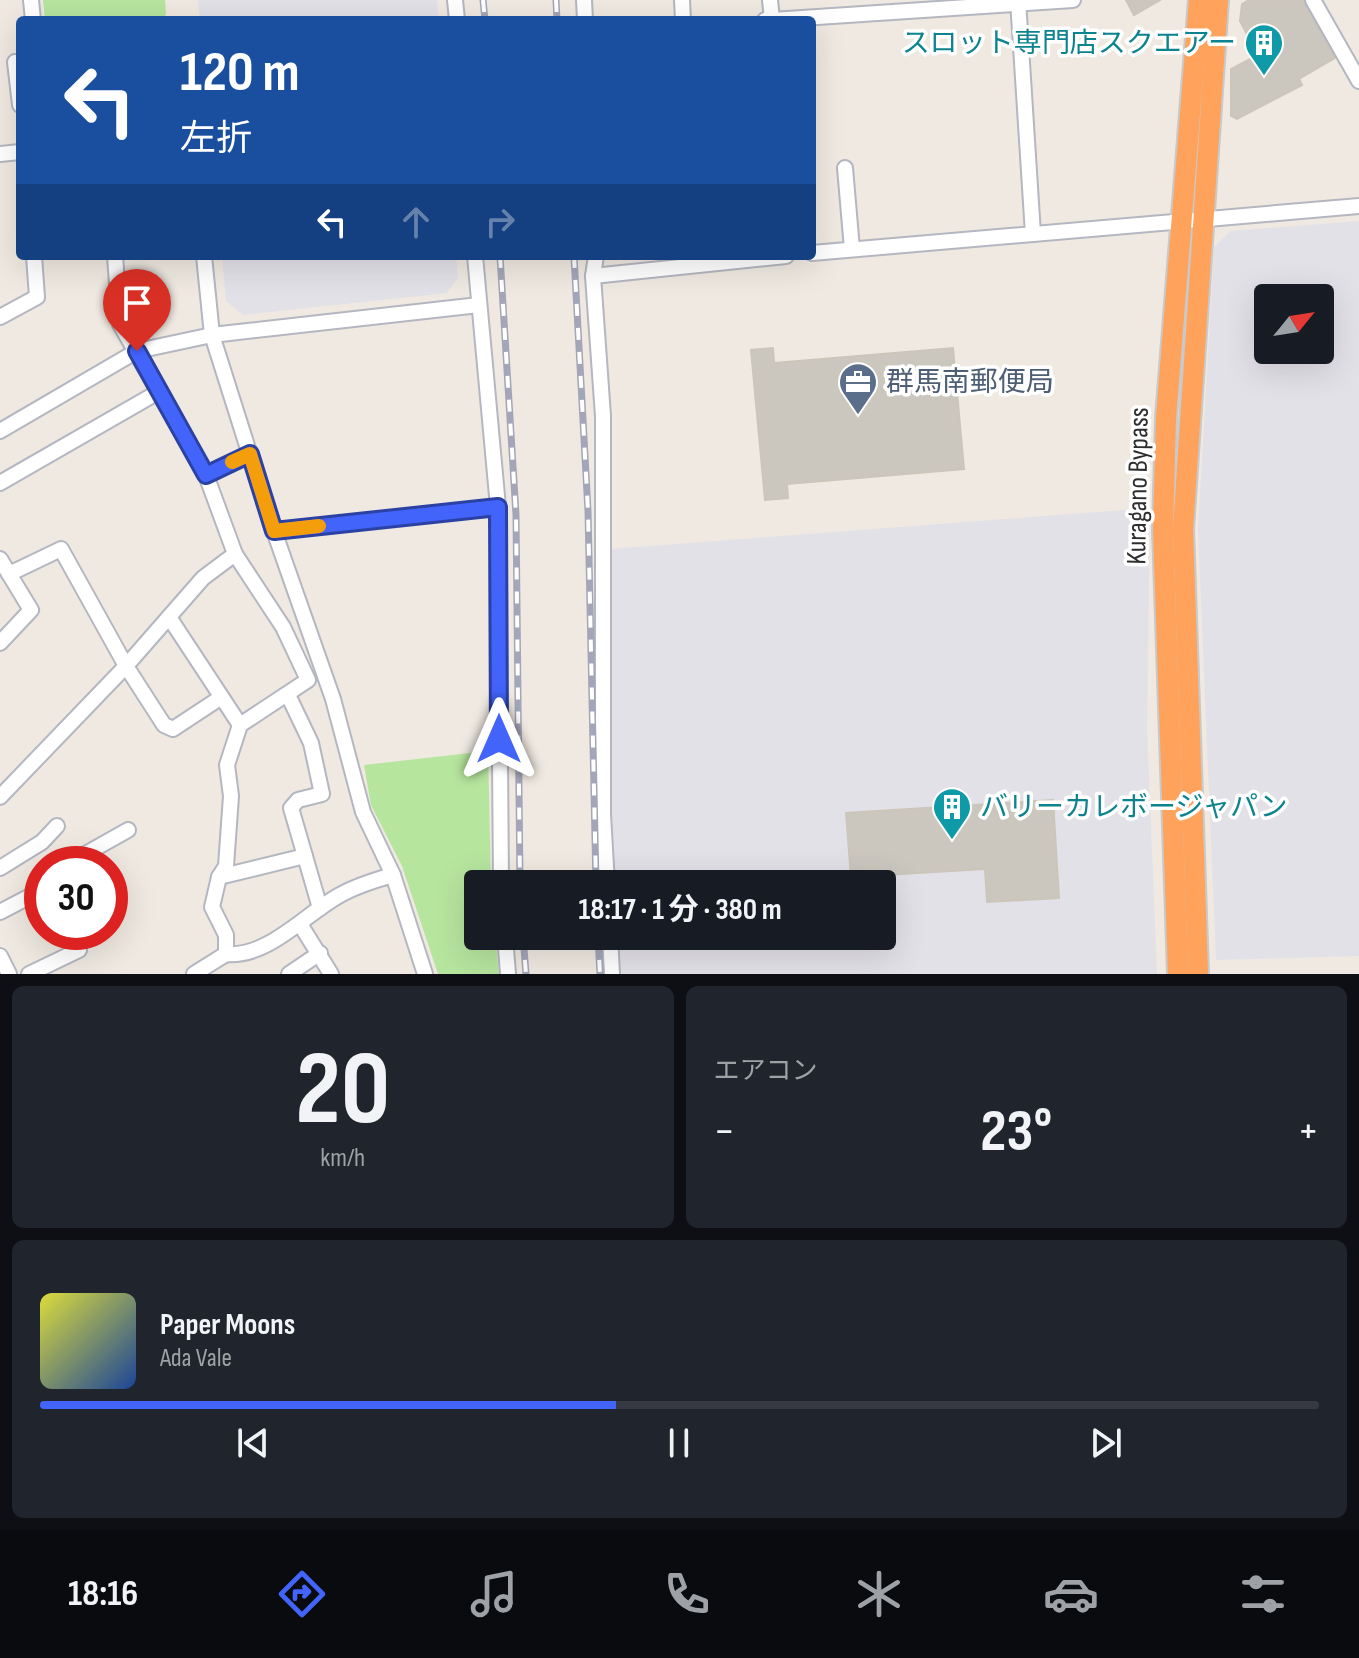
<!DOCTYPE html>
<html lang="ja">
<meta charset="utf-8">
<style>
:root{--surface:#171b24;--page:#20242c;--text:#f1f3f6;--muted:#9ea1a6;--line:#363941;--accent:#4264fb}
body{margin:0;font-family:"Sofia Sans Condensed","Noto Sans JP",sans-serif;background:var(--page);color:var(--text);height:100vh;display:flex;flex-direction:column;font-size:30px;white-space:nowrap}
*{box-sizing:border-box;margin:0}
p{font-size:26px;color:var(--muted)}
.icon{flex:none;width:44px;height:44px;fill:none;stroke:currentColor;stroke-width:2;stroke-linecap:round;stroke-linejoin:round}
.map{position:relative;height:974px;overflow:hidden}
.sheet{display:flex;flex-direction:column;gap:12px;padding:12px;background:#0d0f14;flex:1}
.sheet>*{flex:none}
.top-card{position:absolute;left:16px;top:16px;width:800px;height:244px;border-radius:8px;box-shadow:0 8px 32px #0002;background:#1a4fa0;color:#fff;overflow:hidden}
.needle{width:52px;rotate:60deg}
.fabs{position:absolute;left:1254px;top:284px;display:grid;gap:16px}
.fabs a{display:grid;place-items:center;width:80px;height:80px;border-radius:8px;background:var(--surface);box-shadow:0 8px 32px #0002;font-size:40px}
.speed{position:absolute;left:24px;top:846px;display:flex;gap:16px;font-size:40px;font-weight:700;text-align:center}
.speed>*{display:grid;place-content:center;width:104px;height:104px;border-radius:50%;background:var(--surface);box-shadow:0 8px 32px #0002;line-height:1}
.speed .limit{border:12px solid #d22;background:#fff;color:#111}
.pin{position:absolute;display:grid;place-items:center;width:68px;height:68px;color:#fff;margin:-82px -34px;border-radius:50% 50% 50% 0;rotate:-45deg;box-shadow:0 0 8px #0007}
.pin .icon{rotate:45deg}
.me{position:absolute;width:88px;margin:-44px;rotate:0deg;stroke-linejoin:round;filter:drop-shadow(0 0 6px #0008)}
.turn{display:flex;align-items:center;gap:28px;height:168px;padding:0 32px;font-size:36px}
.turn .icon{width:104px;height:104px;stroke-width:2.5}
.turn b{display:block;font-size:56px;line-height:68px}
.lanes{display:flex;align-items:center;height:76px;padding:0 32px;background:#0003;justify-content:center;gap:40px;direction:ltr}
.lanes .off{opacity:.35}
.big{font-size:60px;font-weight:700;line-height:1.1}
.sheet .widget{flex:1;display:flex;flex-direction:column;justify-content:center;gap:12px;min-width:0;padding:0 28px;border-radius:12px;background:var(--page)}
.sheet .dial{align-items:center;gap:0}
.dial b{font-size:104px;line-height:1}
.song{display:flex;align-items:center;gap:24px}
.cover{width:96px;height:96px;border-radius:12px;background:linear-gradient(135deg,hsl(60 70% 55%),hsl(220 70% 35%))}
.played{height:8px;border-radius:4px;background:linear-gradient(90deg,var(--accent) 45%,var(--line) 45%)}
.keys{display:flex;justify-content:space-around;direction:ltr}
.heat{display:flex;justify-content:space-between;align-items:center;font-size:44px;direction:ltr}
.sheet .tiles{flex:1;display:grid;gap:12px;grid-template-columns:1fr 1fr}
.widget:last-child{grid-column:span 2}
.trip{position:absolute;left:464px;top:870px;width:432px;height:80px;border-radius:8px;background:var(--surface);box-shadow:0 8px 32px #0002;font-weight:700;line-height:80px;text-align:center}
.tabs{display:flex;height:128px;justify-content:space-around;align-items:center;background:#090b0e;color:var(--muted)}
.tabs .icon{width:56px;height:56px}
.tabs .active{color:var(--accent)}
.tabs b{font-size:36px;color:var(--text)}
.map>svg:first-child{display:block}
.industrial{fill:#e3e1e8;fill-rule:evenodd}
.green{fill:#b6e59e}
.building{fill:#cbc7bf;stroke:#cbc5ba;stroke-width:2}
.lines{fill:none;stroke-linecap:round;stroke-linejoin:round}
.minor-casing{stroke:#b4b7c1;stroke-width:18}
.highway-casing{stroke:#c9c9c9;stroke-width:24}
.minor{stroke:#fff;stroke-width:14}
.highway{stroke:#ffa35c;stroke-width:20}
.rail-casing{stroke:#a3a6b8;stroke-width:7}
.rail{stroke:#fff;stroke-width:4;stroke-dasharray:12;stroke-linecap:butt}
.route-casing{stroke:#2b41a3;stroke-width:20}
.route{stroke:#4264fb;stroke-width:14}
.slow{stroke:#f59e0b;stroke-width:14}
.labels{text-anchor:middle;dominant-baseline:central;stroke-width:7;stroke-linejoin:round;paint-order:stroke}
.culture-label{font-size:28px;fill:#0d838f;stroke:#fff;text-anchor:end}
.service-label{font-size:28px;fill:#4e5e75;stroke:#fff;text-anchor:start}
.street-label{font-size:28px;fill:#2e2e2e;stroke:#fff}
</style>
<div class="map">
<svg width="1359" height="974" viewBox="0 0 1359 974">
<rect width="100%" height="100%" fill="#efe9e1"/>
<g class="industrial">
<path d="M198,0H437L439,20H200Z"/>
<path d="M1359,221V956L1216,960L1198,529L1214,247L1230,231ZM1320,298V350H1268V298Z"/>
<path d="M222,256H456L458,278L447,293L243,315L226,301Z"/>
<path d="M1150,508L1147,728L1157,974H615L613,936H882V884H611L607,763L610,549Z"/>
</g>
<g class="green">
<path d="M43,0H165L166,14L163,20H45Z"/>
<path d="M488,751L491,884H478V936H495L499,974H438L402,866L371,805L364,765Z"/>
</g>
<g class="building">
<path d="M1126,0H1160L1134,15Z"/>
<path d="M1249,0H1303L1335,58L1299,79L1302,85L1237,119L1231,116V69L1258,55L1240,21L1242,4Z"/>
<path d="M773,348L774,363L953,348L964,469L787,484L788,498L765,500L751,350Z"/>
<path d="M1053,800L1059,898L987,902L985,869L851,877L846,813Z"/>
</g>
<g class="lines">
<g class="minor-casing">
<g id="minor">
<path d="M31,0L33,20"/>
<path d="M455,0L457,20"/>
<path d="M584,0L585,20"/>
<path d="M682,0L683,20"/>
<path d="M1018,0L1033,234"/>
<path d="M1313,0L1359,81"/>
<path d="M765,20L772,19L770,0"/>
<path d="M772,20L1073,0"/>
<path d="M15,62L20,105"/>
<path d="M0,154L20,152"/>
<path d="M845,168L852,249"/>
<path d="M812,253L1359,206"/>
<path d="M115,256L120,324L206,475L235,554L283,627L308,680L240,725L227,765L231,796L226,866L219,877L212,907L226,935V954L194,974"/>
<path d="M204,256L212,335L274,531L333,699L363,812L393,875L425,974"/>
<path d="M475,256L498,507L501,884"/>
<path d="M596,256L593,276L603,416V814L607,884"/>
<path d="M593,276L786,256"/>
<path d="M0,317L37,297L34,256"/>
<path d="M0,431L137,351L212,335L479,305"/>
<path d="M206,475L250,454"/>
<path d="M0,483L160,391"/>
<path d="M274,531L498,507"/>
<path d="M0,559L31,610L0,643"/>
<path d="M9,574L61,549L126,666L164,725L173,729L220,698"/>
<path d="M169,617L240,725"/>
<path d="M288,695L311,743L322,794L298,800L291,808L320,908"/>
<path d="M0,797L126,666L203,578L235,554"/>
<path d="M84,864L80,857L128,830"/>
<path d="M0,868L42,842L57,826"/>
<path d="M219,877L305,856"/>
<path d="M0,912L42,890"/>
<path d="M300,924L331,974"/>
<path d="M505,936L508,974"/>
<path d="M610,936L612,974"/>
<path d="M226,954C268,958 305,914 340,895C356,886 375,880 393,875"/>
<path d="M0,956L9,974"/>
<path d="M29,974L79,950L70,932"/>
<path d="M289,974L320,953"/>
</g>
</g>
<g class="highway-casing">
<g id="highway">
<path d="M1178,974L1163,530L1166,418L1199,0"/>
<path d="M1198,974L1183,529L1218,0"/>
</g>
</g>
<use href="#minor" class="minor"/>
<use href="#highway" class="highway"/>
<g class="rail-casing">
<g id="rail">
<path d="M483,0L485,20"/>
<path d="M556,0L557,20"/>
<path d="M500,256L516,515L520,884"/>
<path d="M574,256L588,511L596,884"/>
<path d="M523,936L526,974"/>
<path d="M598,936L600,974"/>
</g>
</g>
<use href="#rail" class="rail"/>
</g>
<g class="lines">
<g class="route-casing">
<path id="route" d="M137,351L206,475L250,454L274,531L498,507L499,739"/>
</g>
<use href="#route" class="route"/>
<path class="slow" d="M232,462L250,454L274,531L319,526"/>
</g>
<defs>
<g id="building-pin" transform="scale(2)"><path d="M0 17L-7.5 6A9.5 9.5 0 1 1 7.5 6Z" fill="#0f9aa8" stroke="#fff"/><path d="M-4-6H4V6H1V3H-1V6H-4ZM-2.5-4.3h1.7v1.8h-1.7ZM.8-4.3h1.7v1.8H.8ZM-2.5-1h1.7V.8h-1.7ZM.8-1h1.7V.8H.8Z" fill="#fff"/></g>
<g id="office-pin" transform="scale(2)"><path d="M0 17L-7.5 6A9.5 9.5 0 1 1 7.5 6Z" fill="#5c6f8a" stroke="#fff"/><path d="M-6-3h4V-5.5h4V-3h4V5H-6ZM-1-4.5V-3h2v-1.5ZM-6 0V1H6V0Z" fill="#fff"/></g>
</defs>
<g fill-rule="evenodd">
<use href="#building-pin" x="1264" y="43"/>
<use href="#office-pin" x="858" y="382"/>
<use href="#building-pin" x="952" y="807"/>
</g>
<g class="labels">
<g class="culture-label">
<text x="1236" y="43">スロット専門店スクエアー</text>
<text x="980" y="807" text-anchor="start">バリーカレボージャパン</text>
</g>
<g class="service-label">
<text x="886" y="382">群馬南郵便局</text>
</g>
<g class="street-label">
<text transform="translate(1138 486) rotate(-89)">Kuragano Bypass</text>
</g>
</g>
</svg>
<div class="fabs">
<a><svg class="needle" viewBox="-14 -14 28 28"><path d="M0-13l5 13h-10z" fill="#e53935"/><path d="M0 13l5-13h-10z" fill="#9ea1a6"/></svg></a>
</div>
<div class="speed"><div class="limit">30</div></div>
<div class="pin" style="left:137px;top:351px;background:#d93025"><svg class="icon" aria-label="arrive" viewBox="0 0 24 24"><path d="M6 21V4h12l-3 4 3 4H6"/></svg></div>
<svg class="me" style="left:499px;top:739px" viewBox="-20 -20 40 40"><path d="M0-17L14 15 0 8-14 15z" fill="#4264fb" stroke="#fff" stroke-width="4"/></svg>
<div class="trip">18:17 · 1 分 · 380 m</div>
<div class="top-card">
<div class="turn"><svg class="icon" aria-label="left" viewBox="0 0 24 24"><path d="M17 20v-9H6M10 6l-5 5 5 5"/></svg><div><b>120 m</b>左折</div></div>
<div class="lanes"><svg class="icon" aria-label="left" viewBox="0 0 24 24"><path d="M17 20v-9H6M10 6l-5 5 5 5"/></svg><svg class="icon off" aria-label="ahead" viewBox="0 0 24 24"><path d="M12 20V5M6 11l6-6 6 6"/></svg><svg class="icon off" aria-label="right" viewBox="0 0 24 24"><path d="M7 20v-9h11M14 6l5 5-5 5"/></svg></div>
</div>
</div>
<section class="sheet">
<div class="tiles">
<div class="widget dial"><b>20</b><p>km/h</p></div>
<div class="widget"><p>エアコン</p>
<div class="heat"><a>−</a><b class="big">23°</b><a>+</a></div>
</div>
<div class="widget">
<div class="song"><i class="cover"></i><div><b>Paper Moons</b><p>Ada Vale</p></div></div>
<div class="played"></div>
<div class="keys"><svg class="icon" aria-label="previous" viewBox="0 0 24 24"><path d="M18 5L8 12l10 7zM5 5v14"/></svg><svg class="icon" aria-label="pause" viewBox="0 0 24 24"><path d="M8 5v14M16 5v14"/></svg><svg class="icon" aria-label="next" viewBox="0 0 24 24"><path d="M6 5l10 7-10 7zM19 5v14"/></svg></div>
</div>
</div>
</section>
<nav class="tabs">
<b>18:16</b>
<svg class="icon active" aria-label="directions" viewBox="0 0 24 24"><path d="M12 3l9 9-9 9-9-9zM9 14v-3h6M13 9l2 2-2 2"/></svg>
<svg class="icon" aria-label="music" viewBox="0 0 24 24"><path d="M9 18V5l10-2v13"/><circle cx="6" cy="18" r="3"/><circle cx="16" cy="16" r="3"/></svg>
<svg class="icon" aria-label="phone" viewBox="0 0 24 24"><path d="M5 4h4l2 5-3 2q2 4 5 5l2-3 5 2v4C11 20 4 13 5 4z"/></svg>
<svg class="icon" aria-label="climate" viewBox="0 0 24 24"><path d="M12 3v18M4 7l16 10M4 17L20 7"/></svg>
<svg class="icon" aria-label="car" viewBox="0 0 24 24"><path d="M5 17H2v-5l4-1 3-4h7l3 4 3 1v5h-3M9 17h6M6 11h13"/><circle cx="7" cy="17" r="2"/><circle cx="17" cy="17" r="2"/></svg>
<svg class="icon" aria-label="filters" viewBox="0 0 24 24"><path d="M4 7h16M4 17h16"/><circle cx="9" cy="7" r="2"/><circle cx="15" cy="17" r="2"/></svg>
</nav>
